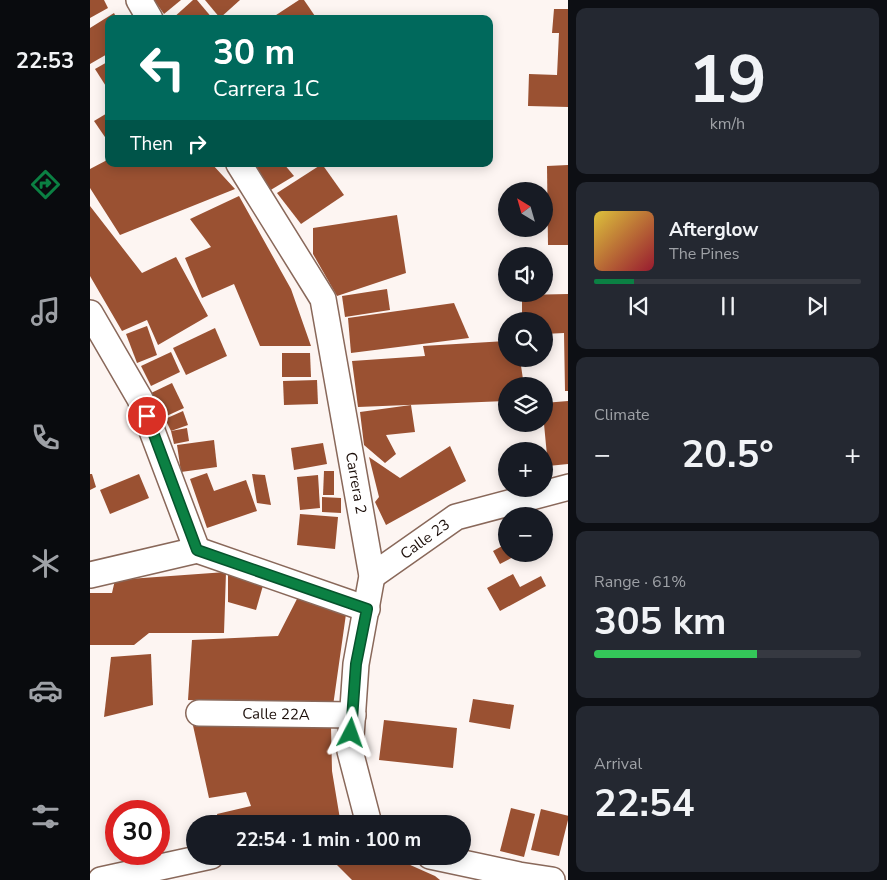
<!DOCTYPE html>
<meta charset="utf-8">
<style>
:root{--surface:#171b24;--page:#242831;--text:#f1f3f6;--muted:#9ea1a6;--line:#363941;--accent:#0b8043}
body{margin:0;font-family:"Nunito Sans",sans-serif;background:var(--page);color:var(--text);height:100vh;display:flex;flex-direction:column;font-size:19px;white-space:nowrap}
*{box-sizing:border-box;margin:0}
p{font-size:16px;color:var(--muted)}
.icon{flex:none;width:28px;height:28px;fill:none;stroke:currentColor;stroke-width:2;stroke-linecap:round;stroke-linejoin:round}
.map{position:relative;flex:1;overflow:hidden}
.drawer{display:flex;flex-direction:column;gap:8px;padding:8px;background:#0d0f14;width:319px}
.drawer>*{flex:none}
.hud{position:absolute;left:15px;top:15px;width:388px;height:152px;border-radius:10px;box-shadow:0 2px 12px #0003;background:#00695c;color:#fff;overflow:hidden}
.needle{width:32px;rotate:323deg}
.fabs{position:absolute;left:408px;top:182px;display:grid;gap:10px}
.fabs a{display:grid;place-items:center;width:55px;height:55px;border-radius:50%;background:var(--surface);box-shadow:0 2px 12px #0003;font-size:25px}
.speed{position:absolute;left:15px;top:800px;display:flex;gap:10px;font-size:25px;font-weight:700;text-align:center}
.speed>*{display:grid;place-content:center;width:65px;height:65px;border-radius:50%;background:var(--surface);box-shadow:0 2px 12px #0003;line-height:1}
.speed .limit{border:8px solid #d22;background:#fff;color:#111}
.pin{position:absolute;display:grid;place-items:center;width:42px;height:42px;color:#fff;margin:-21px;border:2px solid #fff;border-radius:50%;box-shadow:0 1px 5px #0007}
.me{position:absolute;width:55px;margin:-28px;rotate:4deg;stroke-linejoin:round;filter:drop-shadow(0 0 4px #0008)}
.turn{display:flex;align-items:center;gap:18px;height:105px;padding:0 25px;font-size:22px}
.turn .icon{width:65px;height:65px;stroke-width:2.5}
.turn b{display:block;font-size:35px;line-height:42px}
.then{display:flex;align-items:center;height:48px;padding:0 25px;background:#0003;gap:10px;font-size:19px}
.big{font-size:38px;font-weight:700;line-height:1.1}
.drawer .tile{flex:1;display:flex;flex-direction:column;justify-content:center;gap:8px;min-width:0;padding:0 18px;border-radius:10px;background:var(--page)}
.drawer .dial{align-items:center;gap:0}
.dial b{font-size:65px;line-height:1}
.song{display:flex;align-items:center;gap:15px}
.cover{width:60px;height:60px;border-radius:8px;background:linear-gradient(135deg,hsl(50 70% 55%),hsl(350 70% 35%))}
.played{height:5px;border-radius:2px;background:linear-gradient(90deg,var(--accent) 15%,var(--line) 15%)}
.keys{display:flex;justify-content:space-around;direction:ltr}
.heat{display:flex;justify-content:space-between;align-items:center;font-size:28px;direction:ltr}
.charge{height:8px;border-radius:4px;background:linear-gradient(90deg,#34c759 61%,var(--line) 0)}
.trip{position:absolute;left:96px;top:815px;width:285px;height:50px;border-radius:25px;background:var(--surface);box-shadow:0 2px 12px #0003;font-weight:700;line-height:50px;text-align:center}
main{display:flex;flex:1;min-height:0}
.tabs{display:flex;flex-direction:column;width:90px;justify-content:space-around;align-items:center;background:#090b0e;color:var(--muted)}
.tabs .icon{width:35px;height:35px}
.tabs .active{color:var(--accent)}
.tabs b{font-size:22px;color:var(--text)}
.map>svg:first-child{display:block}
.building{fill:#9a5132}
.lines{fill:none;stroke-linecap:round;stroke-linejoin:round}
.minor-casing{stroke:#89685a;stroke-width:28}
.minor{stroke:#fff;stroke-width:25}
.route-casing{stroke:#07532c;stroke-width:12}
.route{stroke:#0b8043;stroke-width:9}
.labels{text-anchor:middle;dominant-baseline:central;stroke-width:5;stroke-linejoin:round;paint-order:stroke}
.street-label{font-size:15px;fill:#1b0e09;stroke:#fff}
</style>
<main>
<nav class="tabs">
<b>22:53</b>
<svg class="icon active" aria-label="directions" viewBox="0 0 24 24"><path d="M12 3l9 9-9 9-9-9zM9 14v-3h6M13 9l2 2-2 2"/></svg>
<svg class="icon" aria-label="music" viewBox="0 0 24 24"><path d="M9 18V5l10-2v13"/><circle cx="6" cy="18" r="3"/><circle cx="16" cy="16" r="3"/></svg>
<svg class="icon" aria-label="phone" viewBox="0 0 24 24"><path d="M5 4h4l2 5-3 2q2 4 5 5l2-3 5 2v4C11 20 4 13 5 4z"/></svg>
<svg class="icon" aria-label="climate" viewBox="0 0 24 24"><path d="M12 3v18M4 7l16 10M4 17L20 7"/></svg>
<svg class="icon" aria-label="car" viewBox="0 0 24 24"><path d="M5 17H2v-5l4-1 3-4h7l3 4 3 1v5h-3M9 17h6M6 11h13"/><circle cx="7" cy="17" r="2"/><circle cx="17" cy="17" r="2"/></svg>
<svg class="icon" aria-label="filters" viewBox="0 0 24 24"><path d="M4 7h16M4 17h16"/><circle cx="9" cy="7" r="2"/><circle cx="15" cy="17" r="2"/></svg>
</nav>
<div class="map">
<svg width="479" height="880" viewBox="0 0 479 880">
<rect width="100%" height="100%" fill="#fdf5f2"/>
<g class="building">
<path d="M0,0H14L18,8L0,18Z"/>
<path d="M64,0H91L74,14Z"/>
<path d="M103,0H107L123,19H82Z"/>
<path d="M115,0H150L130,18Z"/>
<path d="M209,0H214L227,19H180Z"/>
<path d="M464,9H479V107L438,106L439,74L467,75L469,33H462Z"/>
<path d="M24,13L27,19H19V53L0,64V28Z"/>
<path d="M19,61V91L5,69Z"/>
<path d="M19,112V143L4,121Z"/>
<path d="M19,159V164H122L145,189L30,235L0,188V169Z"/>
<path d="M162,164H194L204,176L179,191Z"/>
<path d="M232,164L254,195L211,224L187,193Z"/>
<path d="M479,165V245H458L457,166Z"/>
<path d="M149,196L201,289L221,346H170L144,284L112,298L95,258L121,247L100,219Z"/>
<path d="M0,206L52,273L86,257L118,316L68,345L57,320L32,331L0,276Z"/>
<path d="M307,215L316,273L247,296L223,254V228Z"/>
<path d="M297,289L300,310L255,317L252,296Z"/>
<path d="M479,294V391H475L474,333L454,334V321H432V295Z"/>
<path d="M364,303L379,338L261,353L258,318Z"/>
<path d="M57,326L67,355L47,363L36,334Z"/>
<path d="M125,328L137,356L96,375L83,348Z"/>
<path d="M416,341V359H430L434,386H416V401L268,407L262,361L335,356L333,346Z"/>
<path d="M81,352L90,372L61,386L51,366Z"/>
<path d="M192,353H220L221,377H192Z"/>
<path d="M227,380L228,404L194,405L193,381Z"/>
<path d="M82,383L94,408L70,419L59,394Z"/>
<path d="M479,401V464L458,466L454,424V403Z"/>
<path d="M321,405L325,432L296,435L306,454L295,463L274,445L270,412Z"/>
<path d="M93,411L98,425L81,431L75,419Z"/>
<path d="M97,428L99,441L84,444L81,431Z"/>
<path d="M124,440L127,467L91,472L87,445Z"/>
<path d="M233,443L237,464L204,470L201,448Z"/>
<path d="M360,446L376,481L296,525L285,502L289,497L279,457L310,478Z"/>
<path d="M234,471H244V495H233Z"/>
<path d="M117,473L124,491L156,480L167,511L117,528L100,479Z"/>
<path d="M0,474H2L6,487L0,490Z"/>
<path d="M49,474L59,498L20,514L10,490Z"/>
<path d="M162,474L175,475L181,505L167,503Z"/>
<path d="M228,475L230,508L210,510L207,477Z"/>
<path d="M232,497L251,498V513L232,512Z"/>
<path d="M210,514L248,517L245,549L207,545Z"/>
<path d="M416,544V554H429L410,564L403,551Z"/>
<path d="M136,572L134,633H59L44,645H0V593H22L25,580Z"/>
<path d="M138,573L174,582L166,610L138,602Z"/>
<path d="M423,574L430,587L451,576L456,586L410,611L397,588Z"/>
<path d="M208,597L256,614L243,706L98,700L102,640L188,636Z"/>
<path d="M61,654L63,705L14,717L21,657Z"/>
<path d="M383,699L424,705L420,729L379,722Z"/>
<path d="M294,720L367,728L363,768L289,760Z"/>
<path d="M102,721L241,726L242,771L250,819L224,824H129L127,814L161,806L156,792L119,798Z"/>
<path d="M421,808L445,814L434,857L410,851Z"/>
<path d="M451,809L479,816L469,856L441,850Z"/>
<path d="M238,856H300L345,876L350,880H262Z"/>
</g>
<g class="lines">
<g class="minor-casing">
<g id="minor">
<path d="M49,0L60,19"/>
<path d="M149,164L233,299L282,576L266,664L260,751L279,824"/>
<path d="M0,313L50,399L107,550"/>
<path d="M107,550L277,609"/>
<path d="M0,575L107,550"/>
<path d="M282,576L366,517L479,487"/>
<path d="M109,713L263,715"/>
<path d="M340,856L429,875L462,880"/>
<path d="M11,880L121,856"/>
</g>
</g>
<use href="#minor" class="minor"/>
</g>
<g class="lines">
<g class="route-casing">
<path id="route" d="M57,416L107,550L277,609L266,664L261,733"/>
</g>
<use href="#route" class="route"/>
</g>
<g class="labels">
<g class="street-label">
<text transform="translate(266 483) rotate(80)">Carrera 2</text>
<text transform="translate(335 539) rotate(-36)">Calle 23</text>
<text transform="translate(186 714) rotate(1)">Calle 22A</text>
</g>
</g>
</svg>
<div class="fabs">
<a><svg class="needle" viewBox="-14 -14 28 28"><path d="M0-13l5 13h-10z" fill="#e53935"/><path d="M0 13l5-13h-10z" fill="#9ea1a6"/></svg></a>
<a><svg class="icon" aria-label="sound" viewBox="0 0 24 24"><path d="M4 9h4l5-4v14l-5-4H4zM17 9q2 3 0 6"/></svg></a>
<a><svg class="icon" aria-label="search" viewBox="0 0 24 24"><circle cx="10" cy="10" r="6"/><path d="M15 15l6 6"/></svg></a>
<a><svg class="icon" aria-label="layers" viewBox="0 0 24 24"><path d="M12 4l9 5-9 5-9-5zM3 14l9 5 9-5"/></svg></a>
<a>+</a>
<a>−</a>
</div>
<div class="speed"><div class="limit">30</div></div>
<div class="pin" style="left:57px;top:416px;background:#d93025"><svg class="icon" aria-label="arrive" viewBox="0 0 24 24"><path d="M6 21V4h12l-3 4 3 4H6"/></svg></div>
<svg class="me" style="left:261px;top:733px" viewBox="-20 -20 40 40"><path d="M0-17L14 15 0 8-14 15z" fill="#0b8043" stroke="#fff" stroke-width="4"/></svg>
<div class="trip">22:54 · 1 min · 100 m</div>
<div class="hud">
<div class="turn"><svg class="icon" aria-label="left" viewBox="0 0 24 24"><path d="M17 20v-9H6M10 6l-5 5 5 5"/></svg><div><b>30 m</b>Carrera 1C</div></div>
<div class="then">Then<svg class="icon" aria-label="right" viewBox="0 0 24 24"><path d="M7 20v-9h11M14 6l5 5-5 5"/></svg></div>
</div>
</div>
<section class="drawer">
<div class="tile dial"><b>19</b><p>km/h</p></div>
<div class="tile">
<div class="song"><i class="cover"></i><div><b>Afterglow</b><p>The Pines</p></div></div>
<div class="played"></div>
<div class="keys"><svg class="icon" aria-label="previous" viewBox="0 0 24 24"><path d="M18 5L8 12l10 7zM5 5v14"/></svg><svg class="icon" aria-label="pause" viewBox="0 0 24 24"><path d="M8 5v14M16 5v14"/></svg><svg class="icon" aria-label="next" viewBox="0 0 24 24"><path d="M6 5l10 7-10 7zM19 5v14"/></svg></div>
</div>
<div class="tile"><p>Climate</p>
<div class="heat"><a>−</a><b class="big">20.5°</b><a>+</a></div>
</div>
<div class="tile"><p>Range · 61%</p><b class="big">305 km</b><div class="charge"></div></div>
<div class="tile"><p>Arrival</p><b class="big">22:54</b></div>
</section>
</main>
